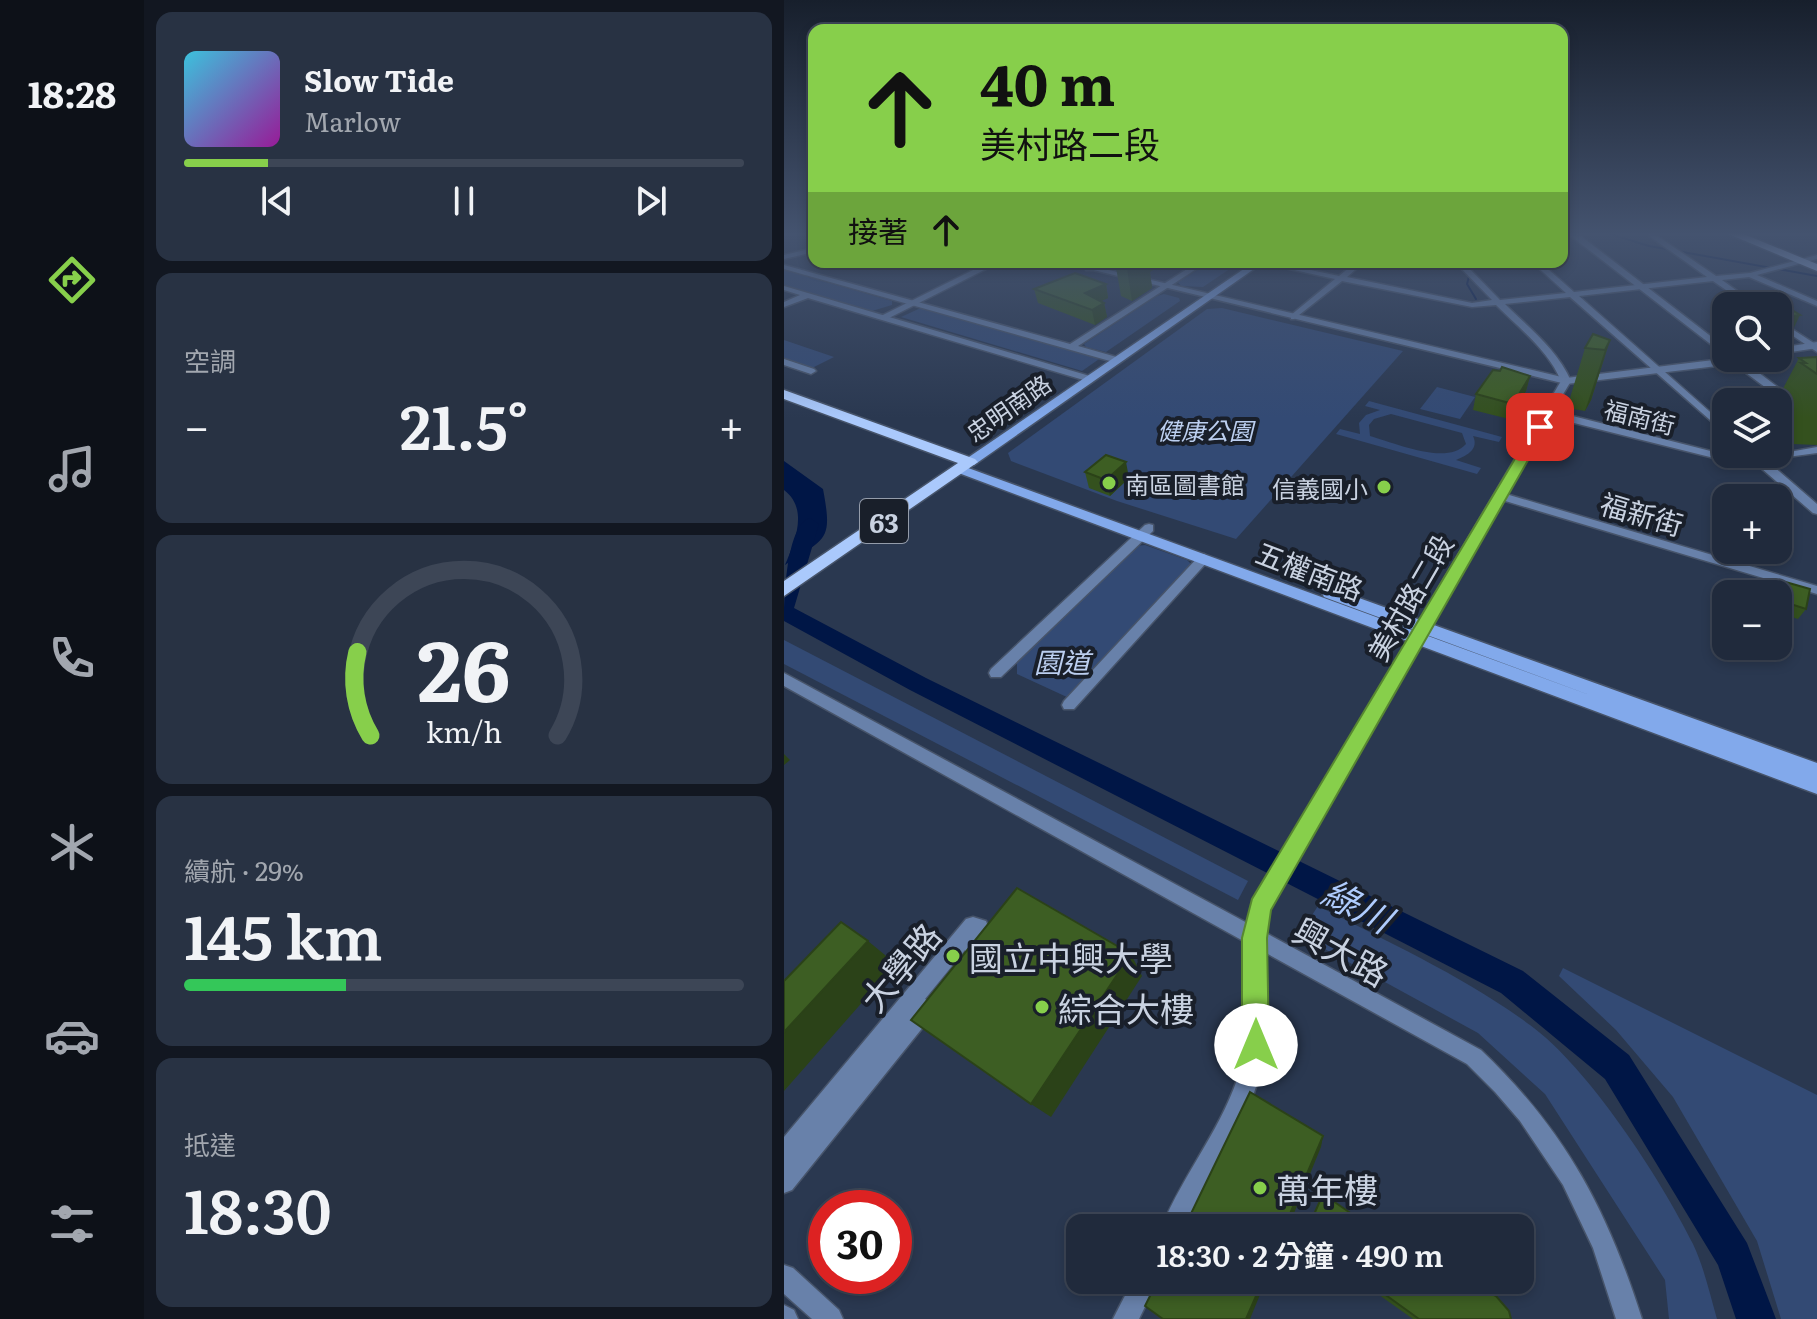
<!DOCTYPE html>
<html lang="zh-TW">
<meta charset="utf-8">
<style>
:root{--surface:#202a3c;--page:#283243;--text:#f1f3f6;--muted:#a2a7af;--line:#3d4656;--accent:#87cf4b}
body{margin:0;font-family:Literata,"Noto Sans TC",serif;background:var(--page);color:var(--text);height:100vh;display:flex;flex-direction:column;font-size:30px;white-space:nowrap}
*{box-sizing:border-box;margin:0}
p{font-size:26px;color:var(--muted)}
.icon{flex:none;width:44px;height:44px;fill:none;stroke:currentColor;stroke-width:2;stroke-linecap:round;stroke-linejoin:round}
.map{position:relative;flex:1;overflow:hidden}
.side{display:flex;flex-direction:column;gap:12px;padding:12px;background:#121721;width:640px}
.side>*{flex:none}
.top-card{position:absolute;left:24px;top:24px;width:760px;height:244px;border-radius:16px;box-shadow:0 4px 12px #0003,0 0 0 2px var(--line);background:#87cf4b;color:#111;overflow:hidden}
.controls{position:absolute;left:928px;top:292px;display:grid;gap:16px}
.controls a{display:grid;place-items:center;width:80px;height:80px;border-radius:16px;background:var(--surface);box-shadow:0 4px 12px #0003,0 0 0 2px var(--line);font-size:40px}
.speed{position:absolute;left:24px;top:1190px;display:flex;gap:16px;font-size:40px;font-weight:700;text-align:center}
.speed>*{display:grid;place-content:center;width:104px;height:104px;border-radius:50%;background:var(--surface);box-shadow:0 4px 12px #0003,0 0 0 2px var(--line);line-height:1}
.speed .limit{border:12px solid #d22;background:#fff;color:#111}
.pin{position:absolute;display:grid;place-items:center;width:68px;height:68px;color:#fff;margin:-34px;border-radius:16px;box-shadow:0 4px 12px #0006}
.me{position:absolute;width:88px;margin:-44px;rotate:0deg;stroke-linejoin:round;filter:drop-shadow(0 0 6px #0008)}
.turn{display:flex;align-items:center;gap:28px;height:168px;padding:0 40px;font-size:36px}
.turn .icon{width:104px;height:104px;stroke-width:2.5}
.turn b{display:block;font-size:56px;line-height:68px}
.then{display:flex;align-items:center;height:76px;padding:0 40px;background:#0003;gap:16px;font-size:30px}
.big{font-size:60px;font-weight:600;line-height:1.1}
.side .card{flex:1;display:flex;flex-direction:column;justify-content:center;gap:12px;min-width:0;padding:0 28px;border-radius:16px;background:var(--page)}
.side .dial{align-items:center;gap:0}
.dial svg{height:208px;overflow:visible;fill:none;stroke:var(--line);stroke-width:7;stroke-linecap:round;text-anchor:middle}
.dial text{fill:var(--text);stroke:none}
.song{display:flex;align-items:center;gap:24px}
.cover{width:96px;height:96px;border-radius:12px;background:linear-gradient(135deg,hsl(190 70% 55%),hsl(300 70% 35%))}
.played{height:8px;border-radius:4px;background:linear-gradient(90deg,var(--accent) 15%,var(--line) 15%)}
.keys{display:flex;justify-content:space-around;direction:ltr}
.heat{display:flex;justify-content:space-between;align-items:center;font-size:44px;direction:ltr}
.charge{height:12px;border-radius:6px;background:linear-gradient(90deg,#34c759 29%,var(--line) 0)}
.trip{position:absolute;left:282px;top:1214px;width:468px;height:80px;border-radius:16px;background:var(--surface);box-shadow:0 4px 12px #0003,0 0 0 2px var(--line);font-weight:600;line-height:80px;text-align:center}
main{display:flex;flex:1;min-height:0}
.dock{display:flex;flex-direction:column;width:144px;justify-content:space-around;align-items:center;background:#0d1118;color:var(--muted)}
.dock .icon{width:56px;height:56px}
.dock .current{color:var(--accent)}
.dock b{font-size:36px;color:var(--text)}
.map>svg:first-child{display:block}
.green{fill:#334a74;fill-rule:evenodd}
.water{fill:#001646}
.lines{fill:none;stroke-linecap:round;stroke-linejoin:round}
.stream{stroke:#001646;stroke-width:2}
.river{fill:#001646;fill-rule:evenodd}
.minor-casing{stroke:#47546a;stroke-width:3}
.tertiary-casing{stroke:#47546a;stroke-width:3}
.secondary-casing{stroke:#47546a;stroke-width:3}
.primary-casing{stroke:#47546a;stroke-width:3}
.minor{fill:#6881aa;fill-rule:evenodd}
.tertiary{fill:#6881aa;fill-rule:evenodd}
.secondary{fill:#82a9eb;fill-rule:evenodd}
.primary{fill:#aac9fc;fill-rule:evenodd}
.wall{fill:#34511e}
.shaded-wall{fill:#2b4218}
.building{fill:#3d5e23;stroke:#2b4218;stroke-width:2}
.route{fill:#87cf4b;stroke:#588731;stroke-width:2}
.poi-dot{fill:#87cf4b;stroke:#191f2a;stroke-width:3}
.labels{text-anchor:middle;dominant-baseline:central;stroke-width:8;stroke-linejoin:round;paint-order:stroke}
.far-street-label{font-size:24px;fill:#c9d2e1;stroke:#191f2a}
.far-park-label{font-size:24px;font-style:italic;fill:#bccff0;stroke:#191f2a}
.far-poi-label{font-size:24px;fill:#c9d2e1;stroke:#191f2a;text-anchor:start}
.shield{fill:#191f2a;stroke:#949caa;stroke-width:2}
.shield-label{font-size:26px;font-weight:bold;fill:#c9d2e1}
.street-label{font-size:28px;fill:#c9d2e1;stroke:#191f2a}
.park-label{font-size:28px;font-style:italic;fill:#bccff0;stroke:#191f2a}
.near-street-label{font-size:34px;fill:#c9d2e1;stroke:#191f2a}
.near-poi-label{font-size:34px;fill:#c9d2e1;stroke:#191f2a;text-anchor:start}
.near-water-label{font-size:36px;font-style:italic;fill:#afccfd;stroke:#191f2a}
</style>
<main>
<nav class="dock">
<b>18:28</b>
<svg class="icon current" aria-label="directions" viewBox="0 0 24 24"><path d="M12 3l9 9-9 9-9-9zM9 14v-3h6M13 9l2 2-2 2"/></svg>
<svg class="icon" aria-label="music" viewBox="0 0 24 24"><path d="M9 18V5l10-2v13"/><circle cx="6" cy="18" r="3"/><circle cx="16" cy="16" r="3"/></svg>
<svg class="icon" aria-label="phone" viewBox="0 0 24 24"><path d="M5 4h4l2 5-3 2q2 4 5 5l2-3 5 2v4C11 20 4 13 5 4z"/></svg>
<svg class="icon" aria-label="climate" viewBox="0 0 24 24"><path d="M12 3v18M4 7l16 10M4 17L20 7"/></svg>
<svg class="icon" aria-label="car" viewBox="0 0 24 24"><path d="M5 17H2v-5l4-1 3-4h7l3 4 3 1v5h-3M9 17h6M6 11h13"/><circle cx="7" cy="17" r="2"/><circle cx="17" cy="17" r="2"/></svg>
<svg class="icon" aria-label="filters" viewBox="0 0 24 24"><path d="M4 7h16M4 17h16"/><circle cx="9" cy="7" r="2"/><circle cx="15" cy="17" r="2"/></svg>
</nav>
<section class="side">
<div class="card">
<div class="song"><i class="cover"></i><div><b>Slow Tide</b><p>Marlow</p></div></div>
<div class="played"></div>
<div class="keys"><svg class="icon" aria-label="previous" viewBox="0 0 24 24"><path d="M18 5L8 12l10 7zM5 5v14"/></svg><svg class="icon" aria-label="pause" viewBox="0 0 24 24"><path d="M8 5v14M16 5v14"/></svg><svg class="icon" aria-label="next" viewBox="0 0 24 24"><path d="M6 5l10 7-10 7zM19 5v14"/></svg></div>
</div>
<div class="card"><p>空調</p>
<div class="heat"><a>−</a><b class="big">21.5°</b><a>+</a></div>
</div>
<div class="card dial"><svg viewBox="0 0 100 80">
<path d="M14 69A42 42 0 1 1 86 69"/>
<path d="M14 69A42 42 0 0 1 9 37" stroke="#87cf4b"/>
<text x="50" y="56" font-size="32" font-weight="700">26</text>
<text x="50" y="72" font-size="11">km/h</text>
</svg></div>
<div class="card"><p>續航 · 29%</p><b class="big">145 km</b><div class="charge"></div></div>
<div class="card"><p>抵達</p><b class="big">18:30</b></div>
</section>
<div class="map">
<svg width="1033" height="1319" viewBox="0 0 1033 1319">
<rect width="100%" height="100%" fill="#2a3850"/>
<g class="green">
<path d="M427,262H456L419,287L397,286L394,282Z"/>
<path d="M0,270L108,301V305L88,311L0,285Z"/>
<path d="M380,294L395,298L396,301L322,352L302,347L300,344L373,296Z"/>
<path d="M141,306L318,357L298,371L117,317Z"/>
<path d="M438,308L619,351L452,539L333,501L227,461L224,453L423,309Z"/>
<path d="M0,340L50,357L28,368L0,358Z"/>
<path d="M653,387L691,397L676,419L636,409Z"/>
<path d="M585,401L718,437L715,442L689,436C695,449 684,455 672,460L697,468L693,474L552,434L556,429L576,434L575,423L582,415L596,410L581,406ZM607,414L678,433L682,444C663,466 611,443 586,436L585,425L590,419Z"/>
<path d="M361,545L403,560L407,564L285,698L233,674V661L352,546Z"/>
<path d="M0,640L464,881L454,900L0,664Z"/>
<path d="M534,906C606,943 681,977 746,1025C804,1067 877,1179 909,1244C920,1267 926,1295 933,1319H885L881,1280L761,1094L694,1033L515,935Z"/>
<path d="M779,968L1033,1095V1319H997L973,1241L889,1097L832,1030L775,976Z"/>
</g>
<path class="water" d="M0,461L39,489C49,542 42,537 1,565C11,541 25,509 0,490Z"/>
<g class="lines">
<g class="stream">
<path d="M823,233L865,246L1033,276"/>
<path d="M682,262L687,269L683,284L692,299"/>
</g>
<path class="river" d="M26,518L35,524L10,608L142,678L739,971L845,1055L963,1243L992,1319H952L934,1265L821,1079L717,993L126,690L0,621C0,600 2,525 26,518Z"/>
<g class="minor-casing">
<g id="minor">
<path d="M861,233H869L932,276L966,273L1033,255V259L973,275L1033,301V306L965,277L938,280L974,306H965L929,281L795,296L942,426V434L786,297L721,304C744,327 774,350 787,381L769,411L954,458L965,456L966,454H994L1033,447V453L982,460L1033,504V514L1029,513L970,462L954,464L766,417L722,494L1033,586V594L718,500L485,909L482,933L697,1050C781,1130 823,1209 858,1319H832L809,1248L779,1185L736,1121L711,1092L683,1064L482,953C482,984 486,1016 482,1046C472,1112 432,1171 402,1228H377C400,1172 441,1125 457,1067C468,1027 462,983 463,943L0,686V673L465,924L470,901L777,381C765,351 735,328 712,305L688,307L558,281L510,319H507V315L551,279L474,262H489L555,276L572,262H580L563,277L688,303L708,300L671,262H679L716,300L782,293L748,262H756L790,292L923,277Z"/>
<path d="M1029,233H1033V236Z"/>
<path d="M30,248V252L0,259V255Z"/>
<path d="M310,262H319L308,270H302V266Z"/>
<path d="M414,262H423L294,346L336,358V362L333,363L0,269V265L286,344Z"/>
<path d="M0,286L309,377L311,379L303,381L24,298L0,307V302L16,295L0,290Z"/>
<path d="M994,320L1033,345V352L994,326Z"/>
<path d="M0,359L30,369L32,371L27,374L0,365Z"/>
<path d="M365,524L369,525V531L217,677H207L205,673L207,669L361,525Z"/>
<path d="M420,554L426,558L424,561L290,709H280L278,705L280,701L416,555Z"/>
<path d="M189,917L202,921C208,936 206,952 190,958L183,956L181,950L141,999L148,1002L151,1009L148,1016L8,1190L0,1193V1137L182,919Z"/>
<path d="M0,1265L9,1268L55,1310L59,1319H28L0,1294Z"/>
<path d="M349,1280H374L355,1319H329Z"/>
<path d="M0,1305L10,1310L14,1319H0Z"/>
</g>
</g>
<g class="tertiary-casing">
<g id="tertiary">
<path d="M783,233H793L942,348V356Z"/>
<path d="M205,262H216L101,320L93,318Z"/>
<path d="M276,262H291L782,378L946,358H982L962,363L1033,417V426L950,364L782,384Z"/>
<path d="M1033,342V348L994,354V348Z"/>
</g>
</g>
<g class="secondary-casing">
<g id="secondary">
<path d="M470,262H480L190,465H182V459Z"/>
<path d="M176,465L811,697L540,597L538,593L545,588L550,589L1033,763V794L172,472L170,469Z"/>
</g>
</g>
<g class="primary-casing">
<g id="primary">
<path d="M942,233H957L1033,264V271Z"/>
<path d="M0,390L191,459L194,462L0,596V581L174,463L0,399Z"/>
</g>
</g>
<use href="#minor" class="minor"/>
<use href="#tertiary" class="tertiary"/>
<use href="#secondary" class="secondary"/>
<use href="#primary" class="primary"/>
</g>
<g class="wall">
<path d="M331,262H371L372,268L366,272L368,288L348,301L337,296Z"/>
<path d="M322,284L324,298L317,301L320,303L323,317L311,325L254,303L250,289Z"/>
<path d="M826,340L807,400L801,411L783,408L801,348Z"/>
<path d="M1033,357V445L1009,444L994,432V402H992L1015,358Z"/>
<path d="M746,376L742,391L725,419L689,410L692,394Z"/>
<path d="M301,472L345,478L326,496L305,488Z"/>
<path d="M998,581L1022,609L1014,619L994,613V594H990Z"/>
<path d="M574,1280H664L670,1284H685L727,1319H629Z"/>
</g>
<g class="shaded-wall">
<path d="M342,262H371L372,268L366,272L368,288L348,301Z"/>
<path d="M322,284L324,298L304,307L301,293Z"/>
<path d="M320,303L323,317L311,325L308,310Z"/>
<path d="M1016,315L1002,344L994,345V318Z"/>
<path d="M826,340L807,400L801,411L821,350Z"/>
<path d="M746,376L742,391L725,419L729,404Z"/>
<path d="M342,462L345,478L326,496L322,480Z"/>
<path d="M0,754L6,760L0,765Z"/>
<path d="M84,941L112,964L0,1091V1032Z"/>
<path d="M347,954L358,976L267,1117L247,1104Z"/>
<path d="M539,1136L537,1147L504,1228H500Z"/>
<path d="M479,1280H482L466,1319H462Z"/>
</g>
<g class="building">
<path d="M291,273L322,284L301,293L320,303L308,310L250,289Z"/>
<path d="M994,307H1003L1016,315L994,318Z"/>
<path d="M809,334L826,340L821,350L801,348Z"/>
<path d="M1033,357V374L1017,363H1022L1015,358Z"/>
<path d="M718,367L746,376L729,404L692,394L709,370L716,371Z"/>
<path d="M322,455L342,462L322,480L301,472Z"/>
<path d="M998,581L1026,589L1022,609L994,600Z"/>
<path d="M233,888L347,954L247,1104L127,1020Z"/>
<path d="M57,922L84,941L0,1032V981Z"/>
<path d="M466,1092L539,1136L500,1228H400Z"/>
<path d="M539,1194L588,1228H524Z"/>
<path d="M374,1280H479L462,1319H379L361,1306Z"/>
<path d="M581,1280H664L672,1285L685,1284L712,1296L725,1311L727,1319H635Z"/>
</g>
<linearGradient id="sky" x2="0" y2="1"><stop stop-color="#171f2c"/><stop offset="0.56" stop-color="#44536f"/><stop offset="1" stop-color="#44536f" stop-opacity="0"/></linearGradient>
<rect width="1033" height="418" fill="url(#sky)"/>
<path class="route" d="M756,423L763,427L487,910L483,938L485,1045L481,1055L472,1059L462,1055L458,1045V938L468,899L750,427Z"/>
<g class="poi-dot">
<circle cx="325" cy="483" r="8"/>
<circle cx="600" cy="487" r="8"/>
<circle cx="169" cy="956" r="8"/>
<circle cx="258" cy="1007" r="8"/>
<circle cx="476" cy="1188" r="8"/>
</g>
<g class="labels">
<g class="far-street-label">
<text transform="translate(224 407) rotate(-35)">忠明南路</text>
<text transform="translate(856 416) rotate(14)">福南街</text>
</g>
<g class="far-park-label">
<text x="421" y="429">健康公園</text>
</g>
<g class="far-poi-label">
<text x="341" y="483">南區圖書館</text>
<text x="584" y="487" text-anchor="end">信義國小</text>
</g>
<rect class="shield" x="76" y="499" width="48" height="44" rx="6"/>
<g class="shield-label">
<text x="100" y="521">63</text>
</g>
<g class="street-label">
<text transform="translate(858 513) rotate(16)">福新街</text>
<text transform="translate(526 570) rotate(21)">五權南路</text>
<text transform="translate(625 597) rotate(-60)">美村路二段</text>
</g>
<g class="park-label">
<text x="278" y="661">園道</text>
</g>
<g class="near-street-label">
<text transform="translate(558 950) rotate(29)">興大路</text>
<text transform="translate(115 966) rotate(-50)">大學路</text>
</g>
<g class="near-poi-label">
<text x="185" y="956">國立中興大學</text>
<text x="274" y="1007">綜合大樓</text>
<text x="492" y="1188">萬年樓</text>
</g>
<g class="near-water-label">
<text transform="translate(574 904) rotate(27)">綠川</text>
</g>
</g>
</svg>
<div class="controls">
<a><svg class="icon" aria-label="search" viewBox="0 0 24 24"><circle cx="10" cy="10" r="6"/><path d="M15 15l6 6"/></svg></a>
<a><svg class="icon" aria-label="layers" viewBox="0 0 24 24"><path d="M12 4l9 5-9 5-9-5zM3 14l9 5 9-5"/></svg></a>
<a>+</a>
<a>−</a>
</div>
<div class="speed"><div class="limit">30</div></div>
<div class="pin" style="left:756px;top:427px;background:#d93025"><svg class="icon" aria-label="arrive" viewBox="0 0 24 24"><path d="M6 21V4h12l-3 4 3 4H6"/></svg></div>
<svg class="me" style="left:472px;top:1045px" viewBox="-20 -20 40 40"><circle r="19" fill="#fff"/><path d="M0-13L10 11 0 6-10 11z" fill="#87cf4b"/></svg>
<div class="trip">18:30 · 2 分鐘 · 490 m</div>
<div class="top-card">
<div class="turn"><svg class="icon" aria-label="ahead" viewBox="0 0 24 24"><path d="M12 20V5M6 11l6-6 6 6"/></svg><div><b>40 m</b>美村路二段</div></div>
<div class="then">接著<svg class="icon" aria-label="ahead" viewBox="0 0 24 24"><path d="M12 20V5M6 11l6-6 6 6"/></svg></div>
</div>
</div>
</main>
